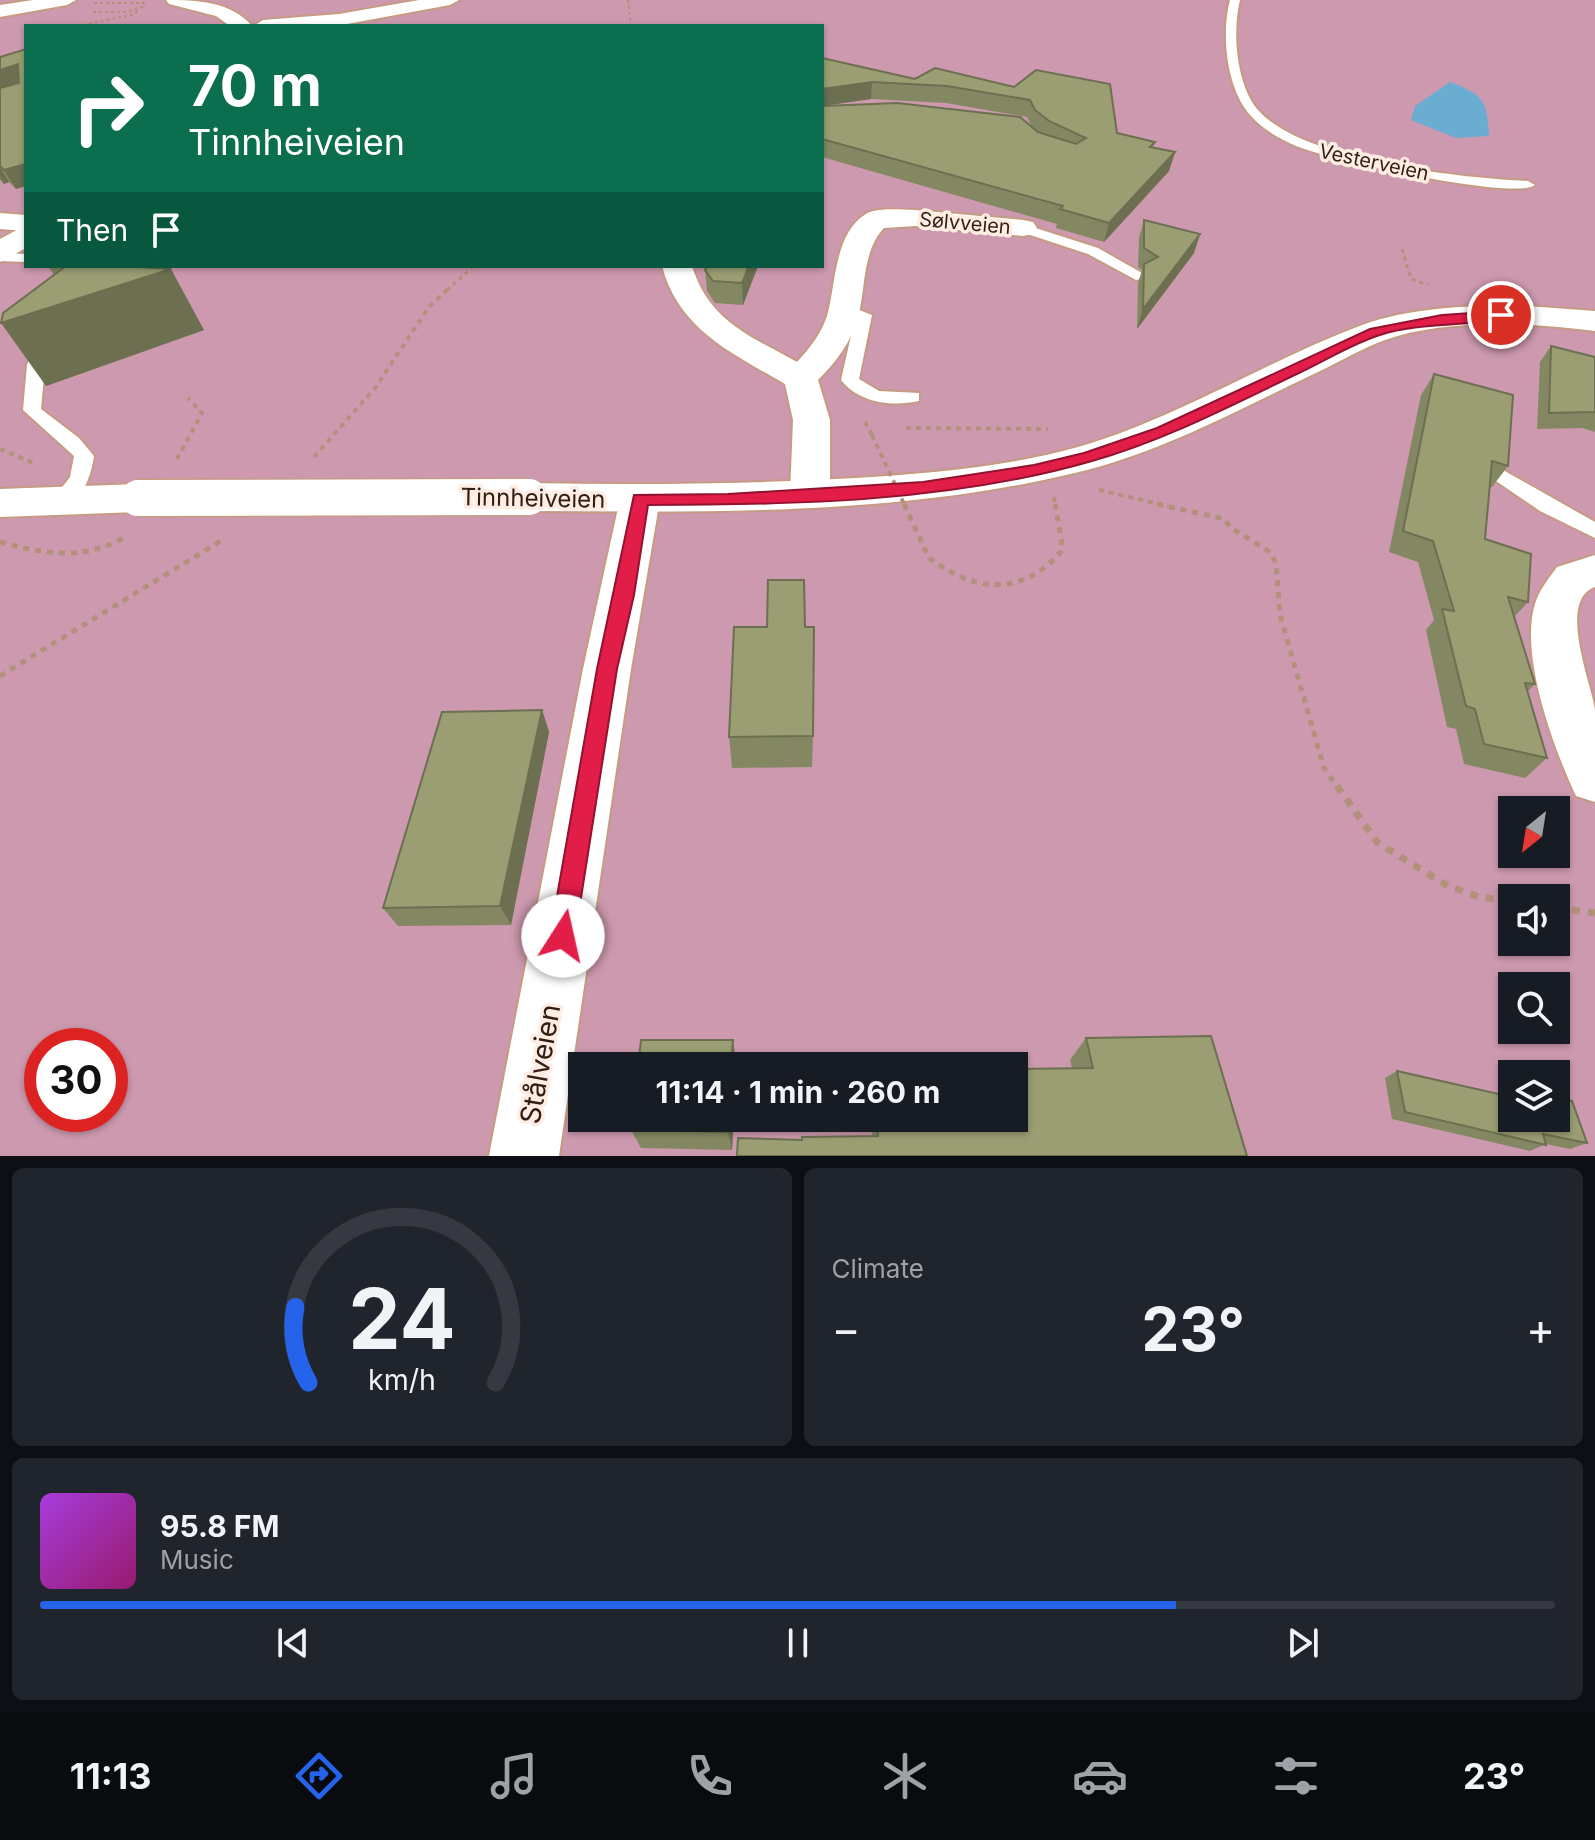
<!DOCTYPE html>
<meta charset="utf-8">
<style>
:root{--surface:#171b24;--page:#20242c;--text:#f1f3f6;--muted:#9ea1a6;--line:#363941;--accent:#2563eb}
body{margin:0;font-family:Inter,sans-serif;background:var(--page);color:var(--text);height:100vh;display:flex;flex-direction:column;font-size:30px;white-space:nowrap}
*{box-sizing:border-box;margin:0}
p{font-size:26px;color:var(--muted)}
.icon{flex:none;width:44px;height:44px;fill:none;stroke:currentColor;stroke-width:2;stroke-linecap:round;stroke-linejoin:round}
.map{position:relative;height:1156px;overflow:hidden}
.drawer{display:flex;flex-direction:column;gap:12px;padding:12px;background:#0d0f14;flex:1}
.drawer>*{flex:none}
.banner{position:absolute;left:24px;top:24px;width:800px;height:244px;border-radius:0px;box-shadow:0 2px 6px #0004;background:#0b6e4f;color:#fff;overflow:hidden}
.needle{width:52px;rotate:210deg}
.tools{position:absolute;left:1498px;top:796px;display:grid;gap:16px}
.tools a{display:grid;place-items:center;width:72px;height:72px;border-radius:0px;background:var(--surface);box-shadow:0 2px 6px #0004;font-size:40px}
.speed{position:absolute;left:24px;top:1028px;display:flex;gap:16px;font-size:40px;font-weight:700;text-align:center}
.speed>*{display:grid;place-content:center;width:104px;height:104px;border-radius:50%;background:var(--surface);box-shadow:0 2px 6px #0004;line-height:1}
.speed .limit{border:12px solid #d22;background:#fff;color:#111}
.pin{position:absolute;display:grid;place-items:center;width:68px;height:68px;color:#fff;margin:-34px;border:4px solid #fff;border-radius:50%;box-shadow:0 2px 8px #0007}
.me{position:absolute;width:88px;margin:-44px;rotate:10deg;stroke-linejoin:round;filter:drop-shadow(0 0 6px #0008)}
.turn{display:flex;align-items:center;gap:28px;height:168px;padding:0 32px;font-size:36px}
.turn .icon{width:104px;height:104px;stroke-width:2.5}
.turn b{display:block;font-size:56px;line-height:68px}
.then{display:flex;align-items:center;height:76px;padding:0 32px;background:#0003;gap:16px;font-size:30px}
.big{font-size:60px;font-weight:700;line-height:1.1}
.drawer .tile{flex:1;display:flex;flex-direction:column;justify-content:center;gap:12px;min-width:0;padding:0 28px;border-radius:12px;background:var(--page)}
.drawer .dial{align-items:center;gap:0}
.dial svg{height:208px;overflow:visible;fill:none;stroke:var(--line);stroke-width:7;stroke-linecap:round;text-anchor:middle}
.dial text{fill:var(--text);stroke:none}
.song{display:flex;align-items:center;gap:24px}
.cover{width:96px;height:96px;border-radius:12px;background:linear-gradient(135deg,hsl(280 70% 55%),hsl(320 70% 35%))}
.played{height:8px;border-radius:4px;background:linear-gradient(90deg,var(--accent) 75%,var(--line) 75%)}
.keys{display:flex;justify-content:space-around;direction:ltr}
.heat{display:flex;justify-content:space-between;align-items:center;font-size:44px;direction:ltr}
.drawer .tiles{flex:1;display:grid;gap:12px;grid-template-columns:1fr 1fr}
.tile:last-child{grid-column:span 2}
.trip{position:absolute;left:568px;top:1052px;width:460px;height:80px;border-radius:0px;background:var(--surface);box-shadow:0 2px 6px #0004;font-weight:700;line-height:80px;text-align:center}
.tabs{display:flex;height:128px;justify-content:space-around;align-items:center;background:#090b0e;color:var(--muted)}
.tabs .icon{width:56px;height:56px}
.tabs .active{color:var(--accent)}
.tabs b{font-size:36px;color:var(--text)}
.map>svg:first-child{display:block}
.green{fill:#cd99ae;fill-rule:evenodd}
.water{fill:#6aadd0}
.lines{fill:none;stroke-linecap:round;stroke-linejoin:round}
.service-casing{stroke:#c59b82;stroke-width:4}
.minor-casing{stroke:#c59b82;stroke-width:4}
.tertiary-casing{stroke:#c59b82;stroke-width:4}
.path-far4{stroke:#b3907b;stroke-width:2;stroke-dasharray:3 3;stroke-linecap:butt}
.path-far3{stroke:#b3907b;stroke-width:3;stroke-dasharray:4 4;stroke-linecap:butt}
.path-far2{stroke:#b3907b;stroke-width:4;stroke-dasharray:5 5;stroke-linecap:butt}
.path-far1{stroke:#b3907b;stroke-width:5;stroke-dasharray:6 6;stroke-linecap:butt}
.path{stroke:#b3907b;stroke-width:7;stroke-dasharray:8 8;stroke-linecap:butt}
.service{fill:#fff;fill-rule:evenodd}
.minor{fill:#fff;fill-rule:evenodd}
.tertiary{fill:#fff;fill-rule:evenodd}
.tertiary-bridge-casing{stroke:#c59b82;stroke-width:39;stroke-linecap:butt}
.path-bridge-far1{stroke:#b3907b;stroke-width:4;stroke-dasharray:5 5;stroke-linecap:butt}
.path-bridge{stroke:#b3907b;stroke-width:5;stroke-dasharray:6 6;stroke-linecap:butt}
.tertiary-bridge{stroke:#fff;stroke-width:36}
.wall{fill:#848862;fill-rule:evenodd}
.shaded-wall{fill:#6c6f50}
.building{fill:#9a9e72;stroke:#6c6f50;stroke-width:2}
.route{fill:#e11d48;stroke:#92132f;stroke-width:2}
.labels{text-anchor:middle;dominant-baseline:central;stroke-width:7;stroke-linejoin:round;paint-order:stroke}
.far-street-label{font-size:20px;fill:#2f1f15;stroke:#ffece2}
.street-label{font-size:24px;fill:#2f1f15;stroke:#ffece2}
.near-street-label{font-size:28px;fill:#2f1f15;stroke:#ffece2}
</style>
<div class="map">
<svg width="1595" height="1156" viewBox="0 0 1595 1156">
<rect width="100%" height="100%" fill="#f1c5ab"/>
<path class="green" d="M0,0H1595V1156H0ZM26,26H822V266H26ZM1512,810H1556V854H1512ZM1512,898H1556V942H1512ZM1512,986H1556V1030H1512ZM42,1046H110V1114H42ZM582,1066H1014V1118H582ZM1512,1074H1556V1118H1512Z"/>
<path class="water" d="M1450,82C1484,95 1487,100 1489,136L1456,138L1411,120L1415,106Z"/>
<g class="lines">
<g class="service-casing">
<g id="service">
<path d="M1230,0H1240C1232,31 1236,86 1259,111C1304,161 1462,178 1528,181L1535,185C1514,201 1327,159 1296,146C1280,139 1262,129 1251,116C1226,89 1221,33 1230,0Z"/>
<path d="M1023,224L1098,248L1149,277L1136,280L1088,254L1018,231V225Z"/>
<path d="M0,253L26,254V262L0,261Z"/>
<path d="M844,304L872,315L859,379L879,391L919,393V401C892,407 859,403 841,380L855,318L836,309Z"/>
<path d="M42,344L50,349L45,365L41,409L79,438L94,456C91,475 84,500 63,506L53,499L70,477L74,456L23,410L27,365L36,345Z"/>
<path d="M1503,470L1595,522V538L1540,511L1496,481L1493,476L1496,471Z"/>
</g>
</g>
<g class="minor-casing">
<g id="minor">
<path d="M915,210L1023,220L1033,222L1037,228L1033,234L1023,236L915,226L884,228C862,251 866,288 858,317C852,341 836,362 818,380L830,420V495L824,505L810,508L796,505L790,495L793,420L785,384C732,353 679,330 662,266H692C709,321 750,336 797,362C810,348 821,334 827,316C836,285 834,233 866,214C878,207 901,210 915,210Z"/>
<path d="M0,213L26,215V231L0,229Z"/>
<path d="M640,485L654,489L660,499L631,669L559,1156H489L583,669L620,499L626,489Z"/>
<path d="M1595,555V587C1557,600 1591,683 1595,709C1595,739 1595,772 1595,802L1576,796C1554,749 1519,655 1535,604C1539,590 1549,578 1557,567Z"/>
</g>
</g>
<g class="tertiary-casing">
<g id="tertiary">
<path d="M33,0H76L67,5L0,17V5Z"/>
<path d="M166,0C196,0 231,1 252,26H230L216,16L169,4Z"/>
<path d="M419,0H459L450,5L336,26H253L263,20L339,14Z"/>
<path d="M26,225V248L0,262V239Z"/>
<path d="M1512,305L1595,311V331C1531,323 1447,318 1385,340C1363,348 1341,361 1320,371C1244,407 1168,449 1087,470C905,516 716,512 529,511L515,507L509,497L515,487L529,483C639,485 747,484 856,478C930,473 1007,467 1078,447C1178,418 1266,361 1362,325C1409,308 1464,306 1512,305Z"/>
<path d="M138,484L152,488L158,498L152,508L138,512L0,517V489Z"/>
</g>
</g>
<g class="path-far4">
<path d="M628,0L631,26"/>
<path d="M94,3H148"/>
<path d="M93,12H126L146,6"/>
<path d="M83,25L135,14L138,10"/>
</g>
<g class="path-far3">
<path d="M1402,249L1411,279L1428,285"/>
<path d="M447,290L474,266"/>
</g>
<g class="path-far2">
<path d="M865,422L872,435"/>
<path d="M906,428L1048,429"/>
<path d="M0,449L36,464"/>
<path d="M314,457L375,388L429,307L449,288"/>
<path d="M177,459L202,413L188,398"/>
<path d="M1099,490L1168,506"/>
<path d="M1054,497L1055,506"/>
</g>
<g class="path-far1">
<path d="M1157,504L1225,519L1230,527L1270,552L1276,563L1280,615L1324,768L1338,788"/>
<path d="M0,542C44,554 84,561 125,537"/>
<path d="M929,558C976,593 1024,597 1063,549L1055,504"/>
<path d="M0,676L224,539"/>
</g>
<g class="path">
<path d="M1337,786L1378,843L1448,886L1479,897L1512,901"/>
<path d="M1556,908L1595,913"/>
</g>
<use href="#service" class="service"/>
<use href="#minor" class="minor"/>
<use href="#tertiary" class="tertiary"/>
<g class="tertiary-bridge-casing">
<path id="tertiary-bridge" d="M138,498L529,497"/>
</g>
<path class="path-bridge-far1" d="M872,435L905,506"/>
<path class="path-bridge" d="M904,504L929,558"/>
<use href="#tertiary-bridge" class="tertiary-bridge"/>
</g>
<g class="wall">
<path d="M0,57L16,189L9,182L4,184L0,180Z"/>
<path d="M822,58L915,79L1014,87L1117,133L1155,142L1153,147L1175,152L1169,171L1104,242L1056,228L1057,224L822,157ZM871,99L946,103L1027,117L1031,126L823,106Z"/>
<path d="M1144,220L1200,234L1194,253L1137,329L1138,283L1142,270L1138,267L1139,238Z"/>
<path d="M48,266H156L204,330L46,386L54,275Z"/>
<path d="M758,266L743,305L715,303L707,291L705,270Z"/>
<path d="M1551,346L1595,357V432L1582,428L1537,429L1540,362Z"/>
<path d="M1434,374L1508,466L1492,487H1490L1485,539L1528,602L1514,617L1535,684L1527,692L1547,758L1525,778L1464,764L1456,729L1447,727L1426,630L1434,620L1418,562L1389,552L1421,395Z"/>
<path d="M805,627L813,736L812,767L732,768L729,737Z"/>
<path d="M542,710L549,732L511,925L398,926L383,908Z"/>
<path d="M1086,1038L1247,1156L802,1140L872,1136L871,1118H1014L1072,1068L1070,1060Z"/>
<path d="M1397,1071L1587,1143L1570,1149L1546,1144L1530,1151L1392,1119L1385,1078Z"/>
<path d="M632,1118H734L732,1150L641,1148L631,1130Z"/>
</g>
<g class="shaded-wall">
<path d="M18,64L26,81L0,91V70Z"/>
<path d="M872,82L871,99L822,106V89Z"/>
<path d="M1175,152L1169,171L1104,242L1109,223Z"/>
<path d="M26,164V186L16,189L4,170Z"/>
<path d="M0,167L9,182L4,184L0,177Z"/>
<path d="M1200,234L1194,253L1137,329L1143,309Z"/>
<path d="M115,266H156L160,273L171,269L204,330L46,386L1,323Z"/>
<path d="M749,266H758L743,305L742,283Z"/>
<path d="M542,710L549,732L511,925L500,906Z"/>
<path d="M733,1040L736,1062V1066H731Z"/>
<path d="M729,1118H734L732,1150L728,1132Z"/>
</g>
<g class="building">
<path d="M26,49V164L4,170L0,166V88L19,83L18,64L0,70V57Z"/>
<path d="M822,58L915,79L935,68L1014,87L1036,70L1110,84L1117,133L1155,142L1150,147L1175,152L1109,223L1060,209L1063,206L822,139V103L823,106L897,103L1020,117L1038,132L1076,144L1086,138L1049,121L1035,110L1030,100L947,86L872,82L822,89Z"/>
<path d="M1144,220L1200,234L1143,309L1144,264L1158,257L1144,248Z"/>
<path d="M66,266H123L171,269L1,323L3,313Z"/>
<path d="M707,266H749L742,283L713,281L705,270Z"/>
<path d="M1551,346L1595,357V412L1549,413Z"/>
<path d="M1434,374L1513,395L1508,466L1492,461L1485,539L1531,554L1528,602L1508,597L1535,684L1525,683L1547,758L1484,744L1475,709L1466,706L1442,609L1454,611L1433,541L1403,531Z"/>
<path d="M768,580H804L805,627H814L813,736L729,737L734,627H767Z"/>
<path d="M542,710L500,906L383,908L442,712Z"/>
<path d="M1211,1036L1247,1156H737L738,1138L802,1140V1137L878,1136L877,1118H1014V1069L1093,1068L1086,1038Z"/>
<path d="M641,1040H733L731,1066H638Z"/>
<path d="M1397,1071L1512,1097V1118H1556V1098L1572,1101L1587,1143L1543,1134L1546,1145L1405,1112Z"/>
<path d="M632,1118H729L728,1132L631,1130Z"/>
</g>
<path class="route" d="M1501,311L1507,315L1505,318C1464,327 1421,322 1380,335C1354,343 1328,359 1303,371C1234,404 1166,440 1092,461C950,502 794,505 648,505L634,595L617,669L575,936L571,944L563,948L554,944L550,936L597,669L634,495L728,494L923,482L1034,465L1084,453L1157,428L1370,329L1442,315Z"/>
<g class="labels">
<g class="far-street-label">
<text transform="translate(1374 162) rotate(12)">Vesterveien</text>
<text transform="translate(965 223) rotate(5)">Sølvveien</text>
</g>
<g class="street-label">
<text transform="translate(533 498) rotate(1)">Tinnheiveien</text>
</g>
<g class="near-street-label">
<text transform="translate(540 1064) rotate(-80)">Stålveien</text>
</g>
</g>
</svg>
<div class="tools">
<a><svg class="needle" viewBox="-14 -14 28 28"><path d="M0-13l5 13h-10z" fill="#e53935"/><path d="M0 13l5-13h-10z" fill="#9ea1a6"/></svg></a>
<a><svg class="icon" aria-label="sound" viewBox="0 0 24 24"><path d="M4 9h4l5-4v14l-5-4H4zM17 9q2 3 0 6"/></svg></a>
<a><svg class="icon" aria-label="search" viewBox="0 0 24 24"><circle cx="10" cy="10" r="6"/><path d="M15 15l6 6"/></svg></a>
<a><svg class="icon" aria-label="layers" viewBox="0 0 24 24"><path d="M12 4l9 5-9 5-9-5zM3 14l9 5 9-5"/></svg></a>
</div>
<div class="speed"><div class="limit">30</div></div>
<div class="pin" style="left:1501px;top:315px;background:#d93025"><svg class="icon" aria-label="arrive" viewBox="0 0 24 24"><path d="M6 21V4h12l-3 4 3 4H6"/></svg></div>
<svg class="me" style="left:563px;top:936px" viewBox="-20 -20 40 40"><circle r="19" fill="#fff"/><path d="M0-13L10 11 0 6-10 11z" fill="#e11d48"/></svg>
<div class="trip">11:14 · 1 min · 260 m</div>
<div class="banner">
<div class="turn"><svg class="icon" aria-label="right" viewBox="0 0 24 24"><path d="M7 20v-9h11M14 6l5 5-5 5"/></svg><div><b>70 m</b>Tinnheiveien</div></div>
<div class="then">Then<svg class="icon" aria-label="arrive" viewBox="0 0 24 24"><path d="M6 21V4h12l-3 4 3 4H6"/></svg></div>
</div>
</div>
<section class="drawer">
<div class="tiles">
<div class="tile dial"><svg viewBox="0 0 100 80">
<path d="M14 69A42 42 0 1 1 86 69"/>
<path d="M14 69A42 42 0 0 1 9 40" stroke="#2563eb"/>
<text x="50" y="56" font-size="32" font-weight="700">24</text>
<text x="50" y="72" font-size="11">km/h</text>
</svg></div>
<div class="tile"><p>Climate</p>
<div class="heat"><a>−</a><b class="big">23°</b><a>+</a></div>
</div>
<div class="tile">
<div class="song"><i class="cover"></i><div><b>95.8 FM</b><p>Music</p></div></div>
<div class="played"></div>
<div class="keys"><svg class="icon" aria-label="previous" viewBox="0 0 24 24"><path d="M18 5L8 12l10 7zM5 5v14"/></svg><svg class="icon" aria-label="pause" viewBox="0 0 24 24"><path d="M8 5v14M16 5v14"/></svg><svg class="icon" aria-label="next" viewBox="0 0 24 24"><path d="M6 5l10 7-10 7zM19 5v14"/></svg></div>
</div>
</div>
</section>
<nav class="tabs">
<b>11:13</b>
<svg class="icon active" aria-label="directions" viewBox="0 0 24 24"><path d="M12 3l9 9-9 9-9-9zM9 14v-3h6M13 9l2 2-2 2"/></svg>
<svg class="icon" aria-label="music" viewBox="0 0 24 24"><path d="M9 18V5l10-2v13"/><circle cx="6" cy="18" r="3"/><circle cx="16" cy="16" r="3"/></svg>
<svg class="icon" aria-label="phone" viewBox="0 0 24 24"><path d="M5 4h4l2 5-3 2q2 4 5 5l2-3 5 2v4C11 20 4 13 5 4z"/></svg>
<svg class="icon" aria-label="climate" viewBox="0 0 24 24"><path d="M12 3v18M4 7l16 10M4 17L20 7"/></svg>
<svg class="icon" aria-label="car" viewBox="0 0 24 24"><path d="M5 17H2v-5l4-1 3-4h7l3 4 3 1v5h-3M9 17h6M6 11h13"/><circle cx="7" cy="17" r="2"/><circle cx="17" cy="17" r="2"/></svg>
<svg class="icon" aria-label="filters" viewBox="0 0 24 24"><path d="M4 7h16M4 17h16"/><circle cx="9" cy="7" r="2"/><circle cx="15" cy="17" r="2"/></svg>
<b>23°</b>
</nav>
